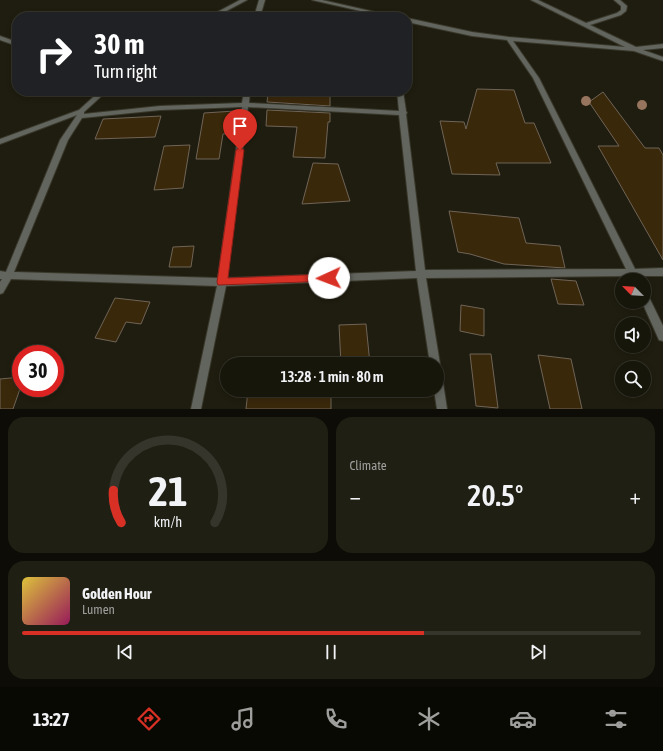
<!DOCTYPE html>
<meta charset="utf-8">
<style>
:root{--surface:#17160b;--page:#201f14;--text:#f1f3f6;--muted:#9e9f9d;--line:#36352c;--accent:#d93025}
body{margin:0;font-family:"Asap Condensed",sans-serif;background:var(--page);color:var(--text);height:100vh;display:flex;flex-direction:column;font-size:15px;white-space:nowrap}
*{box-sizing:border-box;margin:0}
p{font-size:13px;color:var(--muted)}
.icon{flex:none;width:22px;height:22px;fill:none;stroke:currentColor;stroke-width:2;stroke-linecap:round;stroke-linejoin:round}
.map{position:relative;height:409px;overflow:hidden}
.drawer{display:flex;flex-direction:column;gap:8px;padding:8px;background:#0d0c06;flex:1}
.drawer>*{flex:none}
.hud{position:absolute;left:12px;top:12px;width:400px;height:84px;border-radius:16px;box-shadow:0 2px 6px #0003,0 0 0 1px var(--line);background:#202124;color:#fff;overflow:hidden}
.needle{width:26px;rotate:294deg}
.tools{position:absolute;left:615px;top:273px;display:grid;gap:8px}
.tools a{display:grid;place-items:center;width:36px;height:36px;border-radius:50%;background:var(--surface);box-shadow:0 2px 6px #0003,0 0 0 1px var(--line);font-size:20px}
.speed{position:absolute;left:12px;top:345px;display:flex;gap:8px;font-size:20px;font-weight:700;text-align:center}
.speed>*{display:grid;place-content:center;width:52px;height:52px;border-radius:50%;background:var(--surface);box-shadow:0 2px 6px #0003,0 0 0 1px var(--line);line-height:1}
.speed .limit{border:6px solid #d22;background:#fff;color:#111}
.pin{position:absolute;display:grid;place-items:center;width:34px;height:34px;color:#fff;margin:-41px -17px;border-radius:50% 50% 50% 0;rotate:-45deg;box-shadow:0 0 4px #0007}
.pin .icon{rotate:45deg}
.me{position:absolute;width:44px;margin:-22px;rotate:268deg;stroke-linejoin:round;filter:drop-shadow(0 0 3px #0008)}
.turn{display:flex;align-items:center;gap:14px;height:84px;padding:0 16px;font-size:18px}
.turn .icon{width:52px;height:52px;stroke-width:2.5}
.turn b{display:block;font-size:28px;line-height:34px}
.big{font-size:30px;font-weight:600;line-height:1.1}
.drawer .widget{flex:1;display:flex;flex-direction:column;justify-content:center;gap:6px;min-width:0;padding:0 14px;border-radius:16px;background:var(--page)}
.drawer .dial{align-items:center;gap:0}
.dial svg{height:104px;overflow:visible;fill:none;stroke:var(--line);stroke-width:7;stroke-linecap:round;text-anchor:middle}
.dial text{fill:var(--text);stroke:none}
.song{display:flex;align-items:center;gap:12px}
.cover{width:48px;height:48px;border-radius:6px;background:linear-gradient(135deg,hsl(50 70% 55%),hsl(330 70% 35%))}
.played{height:4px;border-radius:2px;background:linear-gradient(90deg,var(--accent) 65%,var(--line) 65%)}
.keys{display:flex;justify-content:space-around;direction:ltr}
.heat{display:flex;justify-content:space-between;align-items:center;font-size:22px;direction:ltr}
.drawer .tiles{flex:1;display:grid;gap:8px;grid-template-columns:1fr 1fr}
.widget:last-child{grid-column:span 2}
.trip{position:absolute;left:220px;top:357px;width:224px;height:40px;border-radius:20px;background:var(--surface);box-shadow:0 2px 6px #0003,0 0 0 1px var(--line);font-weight:600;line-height:40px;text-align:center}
.menu{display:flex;height:64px;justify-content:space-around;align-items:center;background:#090904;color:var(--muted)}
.menu .icon{width:28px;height:28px}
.menu .current{color:var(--accent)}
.menu b{font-size:18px;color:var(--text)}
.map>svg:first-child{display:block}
.building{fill:#3a280b;stroke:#6f6457}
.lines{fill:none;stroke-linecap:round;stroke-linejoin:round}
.minor-casing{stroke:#3a382b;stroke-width:2}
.minor{fill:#62655e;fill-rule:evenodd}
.tree{fill:#96745e}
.route{fill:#d93025;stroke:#8d1f18}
</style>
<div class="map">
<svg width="663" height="409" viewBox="0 0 663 409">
<rect width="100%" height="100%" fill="#1f1d0f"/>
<g class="building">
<path d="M477,89L514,90L525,123H534L551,163H496L500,175L452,174L440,121L464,122L466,129Z"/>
<path d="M303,91H330V106L267,102L268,94L303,93Z"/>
<path d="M603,92L645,148H659L663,155V260L598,146H619L589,102Z"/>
<path d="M267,110L330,113V122H328L325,158L293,157L297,127L266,126Z"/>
<path d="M235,111L233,133L223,134L219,159H196L204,113Z"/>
<path d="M161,116L155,137L95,139L103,119Z"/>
<path d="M190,145L183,188L154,190L164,146Z"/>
<path d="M313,163L338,164L350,201L302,204Z"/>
<path d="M449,211L519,218L526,243L560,246L565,268L504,264L470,254L458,252Z"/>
<path d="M194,246L191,267H169L173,247Z"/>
<path d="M551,279L576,281L584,305L558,304Z"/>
<path d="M115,298L150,302L141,324L126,322L116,342L95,338Z"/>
<path d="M461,305L484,309V336L460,331Z"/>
<path d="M366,324L370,364H341L339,325Z"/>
<path d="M470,354H491L498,408L476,406Z"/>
<path d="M538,355L571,359L582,409H550Z"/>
<rect x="307" y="358" width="24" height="6"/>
<path d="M21,377V386L13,409H0V379Z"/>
<path d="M248,390H331V409H246Z"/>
</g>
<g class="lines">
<g class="minor-casing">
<g id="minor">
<path d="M240,0H247L215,17H208Z"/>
<path d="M259,0H265L260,17H254Z"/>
<path d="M312,0H322L397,17H387Z"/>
<path d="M531,0H538L586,23L617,13L621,10V6L614,0H620L627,6L626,11L621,15L590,25L636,47L663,44V48L643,50L663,57V61L634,51L513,41L539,78L635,269L663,268V276H638L641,280H631L629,276L426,278L440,364L437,368V364H430L417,278L226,286L201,409H191L217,286L11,279L3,293L0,294V282L2,279H0V271L6,272L60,140L77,115L0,144V139L79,110L100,91H107L84,112V114L160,106L242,103L244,91H250L249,103L399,111L397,91H403L406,111L407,113L406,114L425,270L626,269L533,78L507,40L472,36L407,22V18L472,32L509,37L625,47ZM242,107L218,278L14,272L68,140L82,118L160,110ZM248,107L399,115L416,271L227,278Z"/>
<path d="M0,36L17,42V46L0,40Z"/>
<path d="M644,292L647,293L663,326V341L659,340L642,302H644Z"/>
<path d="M437,371L441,373L442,376L447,409H437L434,390H437Z"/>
</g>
</g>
<use href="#minor" class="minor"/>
</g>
<g class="tree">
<circle cx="586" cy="101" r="5"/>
<circle cx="642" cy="105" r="5"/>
</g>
<path class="route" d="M240,147L244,150L228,278L329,274L333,275L334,278L333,281L218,285L217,282L236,150Z"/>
</svg>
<div class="tools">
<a><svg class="needle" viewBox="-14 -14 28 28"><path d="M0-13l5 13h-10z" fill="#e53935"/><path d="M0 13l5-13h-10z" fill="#9e9f9d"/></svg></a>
<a><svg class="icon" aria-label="sound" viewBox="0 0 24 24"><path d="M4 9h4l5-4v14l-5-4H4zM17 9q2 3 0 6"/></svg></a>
<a><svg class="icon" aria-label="search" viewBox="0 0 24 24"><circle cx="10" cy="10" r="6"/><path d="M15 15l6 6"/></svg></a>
</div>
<div class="speed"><div class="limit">30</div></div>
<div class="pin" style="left:240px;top:150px;background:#d93025"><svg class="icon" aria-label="arrive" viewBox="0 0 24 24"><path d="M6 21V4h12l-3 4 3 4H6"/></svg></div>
<svg class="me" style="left:329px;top:278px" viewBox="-20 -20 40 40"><circle r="19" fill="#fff"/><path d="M0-13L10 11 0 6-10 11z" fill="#d93025"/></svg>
<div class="trip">13:28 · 1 min · 80 m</div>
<div class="hud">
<div class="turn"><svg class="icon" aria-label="right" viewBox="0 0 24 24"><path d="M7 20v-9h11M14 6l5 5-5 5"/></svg><div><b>30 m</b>Turn right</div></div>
</div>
</div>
<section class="drawer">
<div class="tiles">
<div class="widget dial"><svg viewBox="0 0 100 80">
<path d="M14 69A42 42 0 1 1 86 69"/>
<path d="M14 69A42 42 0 0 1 8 44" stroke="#d93025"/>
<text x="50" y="56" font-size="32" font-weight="700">21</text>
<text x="50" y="72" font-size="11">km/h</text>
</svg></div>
<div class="widget"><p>Climate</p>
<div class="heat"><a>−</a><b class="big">20.5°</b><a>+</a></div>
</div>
<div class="widget">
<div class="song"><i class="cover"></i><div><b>Golden Hour</b><p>Lumen</p></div></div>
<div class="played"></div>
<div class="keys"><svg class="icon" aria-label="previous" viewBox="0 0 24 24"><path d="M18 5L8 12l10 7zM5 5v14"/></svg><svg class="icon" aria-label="pause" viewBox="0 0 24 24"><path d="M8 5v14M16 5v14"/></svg><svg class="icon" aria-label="next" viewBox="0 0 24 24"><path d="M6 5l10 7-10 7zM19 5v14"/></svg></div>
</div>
</div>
</section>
<nav class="menu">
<b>13:27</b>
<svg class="icon current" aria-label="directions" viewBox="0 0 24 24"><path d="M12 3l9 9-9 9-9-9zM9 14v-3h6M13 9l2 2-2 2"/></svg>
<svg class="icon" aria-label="music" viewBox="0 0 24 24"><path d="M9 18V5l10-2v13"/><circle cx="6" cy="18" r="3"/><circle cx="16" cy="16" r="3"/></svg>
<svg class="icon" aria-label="phone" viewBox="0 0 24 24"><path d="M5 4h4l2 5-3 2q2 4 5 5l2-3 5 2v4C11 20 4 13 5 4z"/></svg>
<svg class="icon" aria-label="climate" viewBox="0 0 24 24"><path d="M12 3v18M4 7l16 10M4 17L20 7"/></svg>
<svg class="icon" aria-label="car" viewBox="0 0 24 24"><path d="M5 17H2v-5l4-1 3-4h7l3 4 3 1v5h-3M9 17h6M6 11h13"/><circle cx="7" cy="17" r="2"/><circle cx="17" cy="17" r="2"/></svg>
<svg class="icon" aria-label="filters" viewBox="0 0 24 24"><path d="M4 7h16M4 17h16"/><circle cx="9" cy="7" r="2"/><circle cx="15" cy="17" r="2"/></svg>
</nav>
